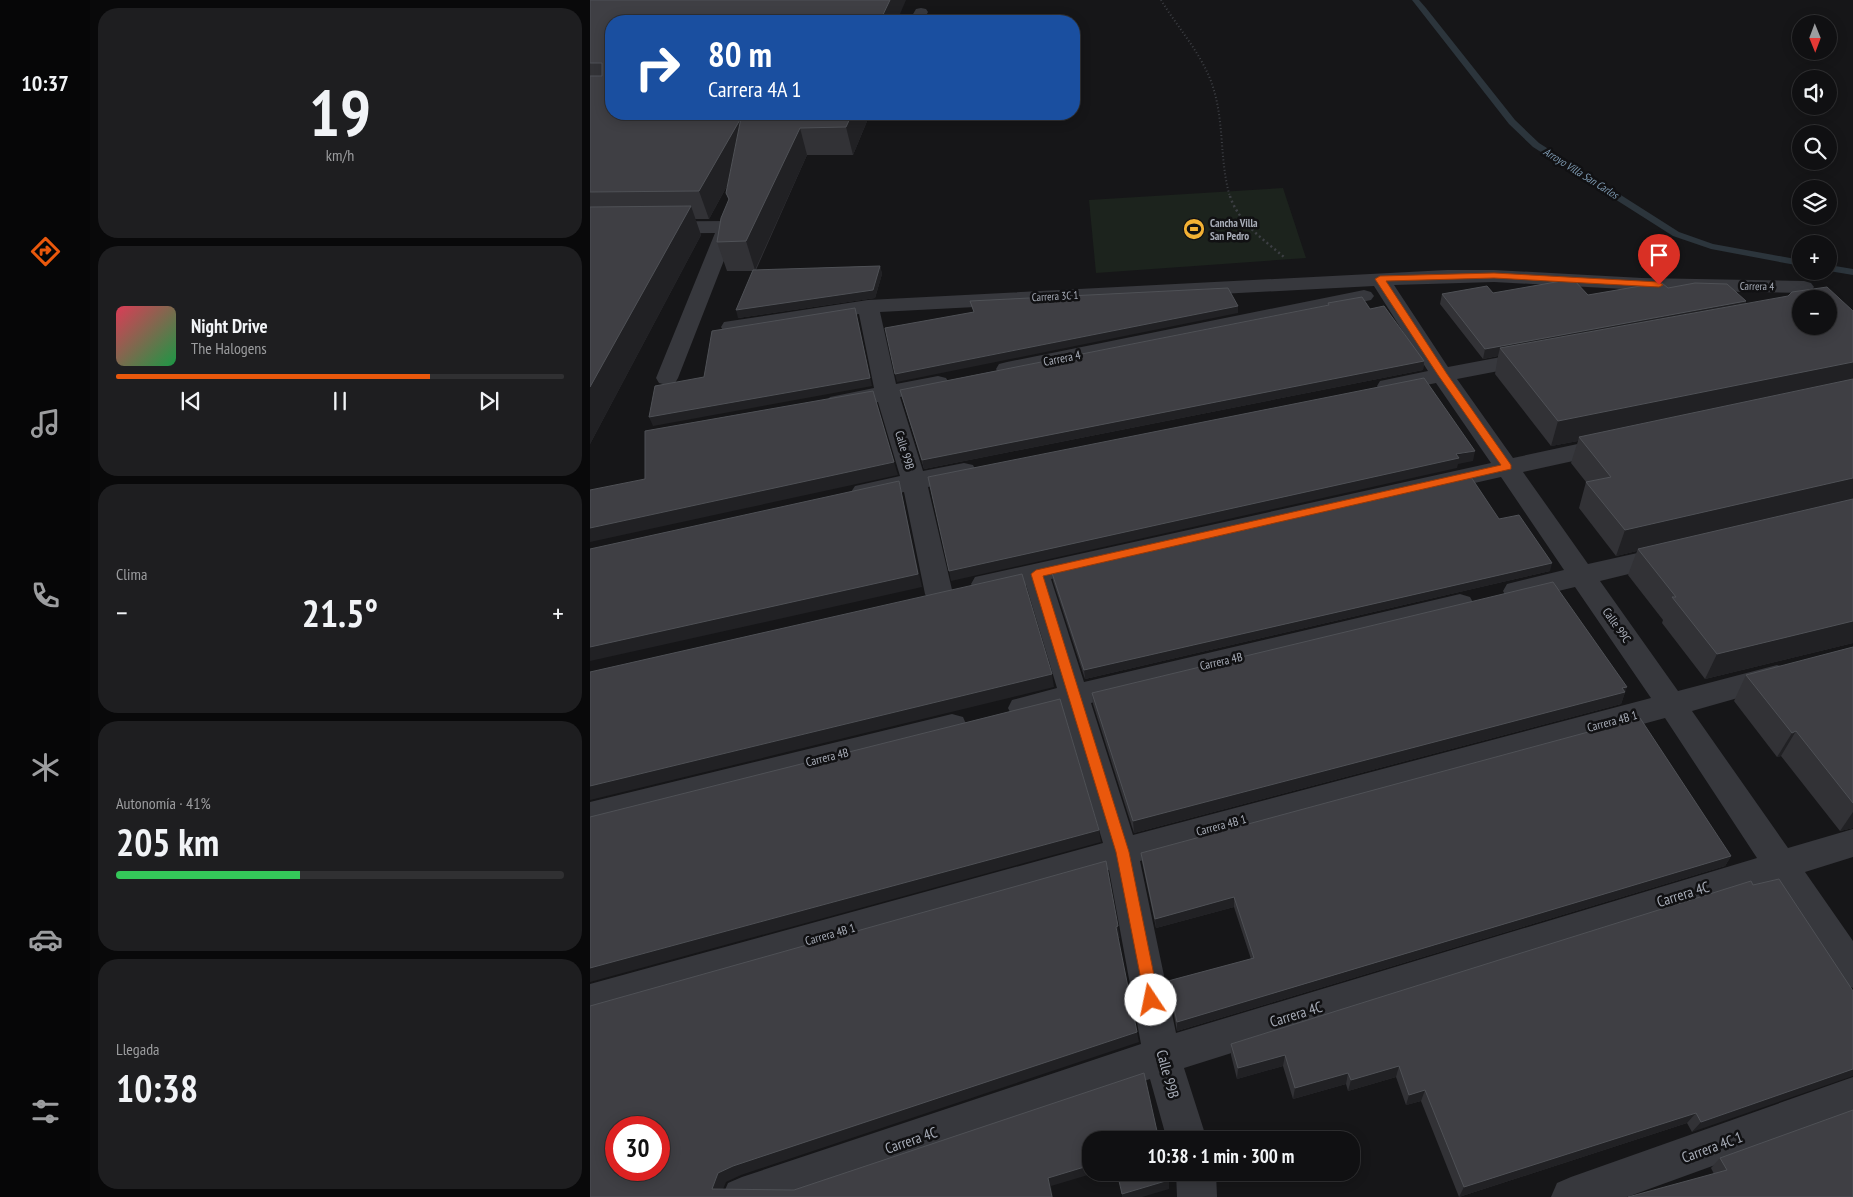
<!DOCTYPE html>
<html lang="es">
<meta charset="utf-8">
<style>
:root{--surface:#101012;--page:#1e1e20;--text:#f1f3f6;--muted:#9c9d9f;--line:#303032;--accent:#ea580c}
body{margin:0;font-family:"PT Sans Narrow",sans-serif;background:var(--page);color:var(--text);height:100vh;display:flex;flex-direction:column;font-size:19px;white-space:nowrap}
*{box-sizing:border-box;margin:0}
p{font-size:16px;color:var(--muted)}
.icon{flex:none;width:28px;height:28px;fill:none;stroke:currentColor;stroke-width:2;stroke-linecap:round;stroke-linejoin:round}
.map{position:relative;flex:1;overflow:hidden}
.side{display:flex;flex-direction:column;gap:8px;padding:8px;background:#09090a;width:500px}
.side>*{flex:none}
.hud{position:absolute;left:15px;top:15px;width:475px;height:105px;border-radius:20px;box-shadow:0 2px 12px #0003,0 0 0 1px var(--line);background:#1a4fa0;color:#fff;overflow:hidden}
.needle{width:32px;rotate:179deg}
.fabs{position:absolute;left:1202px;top:15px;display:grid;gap:10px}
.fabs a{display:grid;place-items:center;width:45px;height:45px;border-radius:50%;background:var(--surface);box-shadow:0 2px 12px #0003,0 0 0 1px var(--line);font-size:25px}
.speed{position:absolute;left:15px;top:1116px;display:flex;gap:10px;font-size:25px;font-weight:700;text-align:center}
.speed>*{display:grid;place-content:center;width:65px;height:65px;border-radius:50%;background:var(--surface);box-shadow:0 2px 12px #0003,0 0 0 1px var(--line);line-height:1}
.speed .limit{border:8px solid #d22;background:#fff;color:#111}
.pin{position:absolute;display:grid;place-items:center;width:42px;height:42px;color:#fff;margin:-51px -21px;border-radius:50% 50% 50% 0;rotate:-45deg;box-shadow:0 0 5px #0007}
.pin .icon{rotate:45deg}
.me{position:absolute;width:55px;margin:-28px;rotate:349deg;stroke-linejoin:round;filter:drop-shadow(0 0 4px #0008)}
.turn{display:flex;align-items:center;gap:18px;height:105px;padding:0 20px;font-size:22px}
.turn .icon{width:65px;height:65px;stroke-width:2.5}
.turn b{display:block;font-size:35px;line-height:42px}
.big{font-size:38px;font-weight:700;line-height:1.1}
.side .widget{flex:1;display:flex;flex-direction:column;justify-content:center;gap:8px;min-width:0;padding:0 18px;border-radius:20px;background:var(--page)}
.side .dial{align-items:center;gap:0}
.dial b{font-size:65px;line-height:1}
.song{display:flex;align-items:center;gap:15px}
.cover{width:60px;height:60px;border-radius:8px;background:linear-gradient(135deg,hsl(350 70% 55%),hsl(140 70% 35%))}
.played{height:5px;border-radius:2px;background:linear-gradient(90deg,var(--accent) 70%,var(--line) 70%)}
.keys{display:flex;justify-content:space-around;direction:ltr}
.heat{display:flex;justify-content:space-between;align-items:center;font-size:28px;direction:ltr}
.charge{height:8px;border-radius:4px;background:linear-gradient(90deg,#34c759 41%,var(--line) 0)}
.trip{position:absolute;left:492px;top:1131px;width:278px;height:50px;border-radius:20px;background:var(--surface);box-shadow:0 2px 12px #0003,0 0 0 1px var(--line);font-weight:700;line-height:50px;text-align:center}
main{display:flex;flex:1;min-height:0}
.menu{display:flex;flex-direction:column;width:90px;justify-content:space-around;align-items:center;background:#060607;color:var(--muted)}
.menu .icon{width:35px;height:35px}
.menu .on{color:var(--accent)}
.menu b{font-size:22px;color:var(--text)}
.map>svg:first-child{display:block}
.green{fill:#1c231d}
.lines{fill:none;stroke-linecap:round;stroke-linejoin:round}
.stream{fill:#2c353c;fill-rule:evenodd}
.path-far1{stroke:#3d3f44;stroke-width:2;stroke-dasharray:1 2.5;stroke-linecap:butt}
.path{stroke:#3d3f44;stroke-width:2.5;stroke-dasharray:2 3;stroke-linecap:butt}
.minor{fill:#37383d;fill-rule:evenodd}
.wall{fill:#323236}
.shaded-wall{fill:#212124}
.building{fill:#3f3f44;stroke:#4f5156;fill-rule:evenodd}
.route{fill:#ea580c;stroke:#983908}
.labels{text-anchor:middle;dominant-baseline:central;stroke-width:5;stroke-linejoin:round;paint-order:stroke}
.far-water-label{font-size:11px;font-style:italic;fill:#7f9bb3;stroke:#111113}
.far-poi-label{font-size:11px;font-weight:bold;fill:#a8adb8;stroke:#111113;text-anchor:start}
.far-street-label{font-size:11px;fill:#a8adb8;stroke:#111113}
.street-label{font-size:12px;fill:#a8adb8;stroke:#111113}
.near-street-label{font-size:15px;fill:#a8adb8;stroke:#111113}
</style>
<main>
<nav class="menu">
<b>10:37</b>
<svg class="icon on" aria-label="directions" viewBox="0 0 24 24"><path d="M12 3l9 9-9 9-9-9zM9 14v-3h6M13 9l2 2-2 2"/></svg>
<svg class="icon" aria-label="music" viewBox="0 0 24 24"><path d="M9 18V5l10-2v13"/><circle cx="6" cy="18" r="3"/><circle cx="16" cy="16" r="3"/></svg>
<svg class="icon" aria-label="phone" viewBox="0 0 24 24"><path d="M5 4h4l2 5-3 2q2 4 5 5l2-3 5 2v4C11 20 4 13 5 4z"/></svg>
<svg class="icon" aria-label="climate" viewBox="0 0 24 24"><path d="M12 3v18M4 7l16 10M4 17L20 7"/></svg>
<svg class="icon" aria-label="car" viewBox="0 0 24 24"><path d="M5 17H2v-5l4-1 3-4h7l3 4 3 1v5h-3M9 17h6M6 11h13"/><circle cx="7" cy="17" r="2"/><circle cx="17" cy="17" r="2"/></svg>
<svg class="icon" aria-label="filters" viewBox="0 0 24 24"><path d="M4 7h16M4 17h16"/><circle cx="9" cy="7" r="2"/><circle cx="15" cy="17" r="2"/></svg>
</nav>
<section class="side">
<div class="widget dial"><b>19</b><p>km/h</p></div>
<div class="widget">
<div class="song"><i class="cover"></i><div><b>Night Drive</b><p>The Halogens</p></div></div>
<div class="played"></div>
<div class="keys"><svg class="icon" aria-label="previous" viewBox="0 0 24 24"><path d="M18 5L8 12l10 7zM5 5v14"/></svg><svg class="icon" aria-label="pause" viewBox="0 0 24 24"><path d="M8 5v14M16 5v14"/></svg><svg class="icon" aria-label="next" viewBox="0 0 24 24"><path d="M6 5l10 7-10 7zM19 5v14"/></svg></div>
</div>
<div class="widget"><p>Clima</p>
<div class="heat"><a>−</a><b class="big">21.5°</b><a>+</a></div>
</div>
<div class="widget"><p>Autonomía · 41%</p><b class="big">205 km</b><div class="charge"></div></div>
<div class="widget"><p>Llegada</p><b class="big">10:38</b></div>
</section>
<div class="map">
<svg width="1263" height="1197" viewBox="0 0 1263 1197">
<rect width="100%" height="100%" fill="#161618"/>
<path class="green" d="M693,188L716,258L506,273L499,200Z"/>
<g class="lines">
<g class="stream">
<path d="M822,0H829L836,8L925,120L949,143L1089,232L1123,244L1211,260V266L1121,249L1083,236L943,147L919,124Z"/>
<path d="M1239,265L1263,269V275L1239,271Z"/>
</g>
<path class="path-far1" d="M571,0C589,30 616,58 625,94C634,128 630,163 640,197"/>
<path class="path" d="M640,196C648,222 674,240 694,257"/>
<g class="minor">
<path d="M331,8L336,9L338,12L333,21H319L326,9Z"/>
<path d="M137,221L144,223L147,227L88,378L85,383L77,385L69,383L66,378L125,233L0,234V222Z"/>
<path d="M857,270H904L1052,278L1214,281L1221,283L1224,287L1221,291L1214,293L1052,290L904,282L804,285L858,367L942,351L950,353L953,358L950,363L867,379L923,458L1020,437L1029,439L1032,445L1029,451L933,472L998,564L1079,546L1088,548L1092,555L1088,562L1010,581L1088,691L1187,665L1197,668L1202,676L1197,684L1102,711L1198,848L1263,829V857L1215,872L1263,941V988L1250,983L1184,882L594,1068L617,1140H577L560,1079L211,1197H132L138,1183L152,1177L551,1044L519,870L0,1018V984L513,843L473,710L433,720L422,716L418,708L422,700L467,688L436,585L395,594L385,591L381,584L385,577L901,463L846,383L798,393L790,391L787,386L790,381L838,371L784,286L290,312L306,384L348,376L356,378L359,383L356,388L310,397L333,471L374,463L383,465L386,471L383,477L338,487L363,594L359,601L349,604L339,601L335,594L314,492L274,500L265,498L261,492L265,486L310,476L288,402L248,409L240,407L236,402L240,397L284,388L269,314L142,333L134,332L131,327L134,322L278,300ZM911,477L974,570L917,584L913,591L917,598L927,601L985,587L1061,698L543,835L501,703L870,614L880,611L884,604L880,597L870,594L494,682L461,579ZM1075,718L1167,858L586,1033L550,861Z"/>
<path d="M774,290L781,292L784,296L781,300L417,376L409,374L406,369L409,364L417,362Z"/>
<path d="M362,714L373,717L377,726L373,735L0,830V802Z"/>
<path d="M1263,1077V1115L1037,1197H961L967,1183L981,1177Z"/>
<path d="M586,1172H626L627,1197H587Z"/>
</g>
</g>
<g class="wall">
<path d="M0,0H316L21,114H280L263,155H217L166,270L290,266L292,274L285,298L148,318L163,271H137L127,242L139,201L136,193L138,184L119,219H105L111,235L0,444Z"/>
<path d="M1078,288L1156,301L1155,304L1263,311V643L1115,679L1072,623L1073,620L1038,575L1047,551L1026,556L989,508L996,482L981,463L988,441L961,446L905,374L908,356L893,359L850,304L852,294L998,295Z"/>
<path d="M738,303L780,309L834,361L833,370L334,469L310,390L738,305Z"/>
<path d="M909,519L960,571L495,679L463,581L462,573Z"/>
<path d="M1263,647V828L1250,831L1191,756L1187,757L1144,701L1156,675Z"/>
<path d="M1035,692L1031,704L544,833L503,704L502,693Z"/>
<path d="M551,853L1141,856L1135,866L587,1031L579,989L578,981L661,959L644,907L566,928L552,862Z"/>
<path d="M1163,885L1263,991L1102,1132L1097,1123L869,1197L831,1101L816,1105L806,1077L758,1091L756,1084L703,1099L693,1066L647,1079L641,1055V1044Z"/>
<path d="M1130,1158L1263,1197L1124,1174L1121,1168Z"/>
</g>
<g class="shaded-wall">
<path d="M300,0H316L307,21H290Z"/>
<path d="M262,114H280L263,155L256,127Z"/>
<path d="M151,118L159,145L119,219L109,191Z"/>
<path d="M210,128L217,155L165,270L156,241Z"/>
<path d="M101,206L111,235L0,444V387Z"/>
<path d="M290,266L292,274L285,298L148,318L146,310Z"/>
<path d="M1156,301L1152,311L910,348L908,356L893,359L895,349Z"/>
<path d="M648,306V313L307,382L305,374Z"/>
<path d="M265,308L282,386L63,426L59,417Z"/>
<path d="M834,361L833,370L334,469L332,460Z"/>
<path d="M1263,362V385L989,437L988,441L961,446L968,421Z"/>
<path d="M885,451L883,461L868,464L867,468L361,581L359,571Z"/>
<path d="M304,462L308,475L0,542V528Z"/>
<path d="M1263,478V501L1048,549L1047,551L1026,556L1035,530Z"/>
<path d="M309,481L332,587L0,661V647Z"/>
<path d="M962,563L960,571L495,679L494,670Z"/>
<path d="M1263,621V643L1115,679L1127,654Z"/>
<path d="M462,674L464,687L0,800V786Z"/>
<path d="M1037,687L1031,704L544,833L543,821Z"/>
<path d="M1206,731L1191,756L1187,757L1202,733Z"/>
<path d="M1263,812V828L1250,831Z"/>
<path d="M509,830L511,842L0,982V968Z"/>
<path d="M1141,856L1135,866L587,1031V1022Z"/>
<path d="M644,897V907L566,928L565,919Z"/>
<path d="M528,926L530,938H527L526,927Z"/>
<path d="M547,1032L549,1042L151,1175L136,1182L130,1197L122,1189L128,1173L143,1166Z"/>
<path d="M695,1055L693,1066L647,1079L648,1068Z"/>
<path d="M809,1066L806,1077L758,1091L761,1080Z"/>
<path d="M1263,1069V1076L1102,1132L1111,1122Z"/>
<path d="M758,1073L756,1084L703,1099L705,1088Z"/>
<path d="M835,1090L831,1101L816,1105L819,1095Z"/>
<path d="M1106,1113L1097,1123L869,1197L874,1187Z"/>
<path d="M501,1165V1172H508L461,1186L463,1197H462L458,1178Z"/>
<path d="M579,1180V1189L552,1197H532V1194Z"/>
</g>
<g class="building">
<path d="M0,0H300L290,21H21V114H262L256,127L210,128L156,241L127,242L131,218L139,199L136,193L151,118L109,191L0,192V76H12V63H0Z"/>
<path d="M101,206L0,387V207Z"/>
<path d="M290,266L283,290L146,310L163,270Z"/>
<path d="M983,279L998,295L1068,283H1072L1078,288L1105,283L1137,284L1156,301L895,349L852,294L897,286L903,293Z"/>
<path d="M1237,287L1263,311V362L968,421L910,348L1198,296L1202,292ZM1211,299H1239V326H1211Z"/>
<path d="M638,288L648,306L305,374L295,328L384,312L380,301Z"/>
<path d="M772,297L780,309L794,306L834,361L332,460L310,390L739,305L738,303Z"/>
<path d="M265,308L280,378L59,417L65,386L114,377L122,331Z"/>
<path d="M834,378L885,451L866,454L869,458L359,571L338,477Z"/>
<path d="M1263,379V478L1035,530L996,482L1021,477L989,437Z"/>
<path d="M283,391L304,462L0,528V490L55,479V431Z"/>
<path d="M881,477L909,519L929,515L962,563L494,670L462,573Z"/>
<path d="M309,481L328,574L0,647V549Z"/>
<path d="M1263,499V621L1127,654L1082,597H1086L1048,549Z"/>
<path d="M432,574L462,674L0,786V672Z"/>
<path d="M963,582L1037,687L1032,688L1035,692L543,821L502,693Z"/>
<path d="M1263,647V803L1206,731L1202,733L1156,675Z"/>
<path d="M470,699L509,830L0,968V817Z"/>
<path d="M1050,718L1141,856L587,1022L578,981L664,958L644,897L565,919L551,853Z"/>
<path d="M516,861L528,926L526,927L547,1032L143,1166L128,1173L122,1189L204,1190L554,1073L569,1140H501V1165L458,1178L462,1197H0V1006ZM26,1128H69V1170H26Z"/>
<path d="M1189,879L1263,991V1069L1111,1122L1106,1113L874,1187L835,1090L819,1095L809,1066L761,1080L758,1073L705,1088L695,1055L648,1068L641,1044L1161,881L1163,885Z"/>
<path d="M1263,1110V1197H1038L1137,1170L1130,1158Z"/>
<path d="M527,1172H577L579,1180L532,1194Z"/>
</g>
<path class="route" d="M904,273L1069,282L1073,285L1069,287L904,278L796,281L857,374L921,465V469L453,576L539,852L569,1000L566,1005L561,1007L556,1005L526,852L441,574L446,570L911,465L848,375L785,279L790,276Z"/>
<defs>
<g id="stadium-disc" transform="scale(1.125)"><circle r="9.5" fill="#f2b134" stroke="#111113"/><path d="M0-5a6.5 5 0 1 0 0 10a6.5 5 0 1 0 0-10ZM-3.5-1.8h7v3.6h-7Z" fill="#111"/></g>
</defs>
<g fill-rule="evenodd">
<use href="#stadium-disc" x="604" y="229"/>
</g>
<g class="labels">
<g class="far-water-label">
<text transform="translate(991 173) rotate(32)">Arroyo Villa San Carlos</text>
</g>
<g class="far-poi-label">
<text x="620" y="223">Cancha Villa<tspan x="620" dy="13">San Pedro</tspan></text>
</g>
<g class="far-street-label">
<text transform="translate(1167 286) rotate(1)">Carrera 4</text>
<text transform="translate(465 296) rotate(-3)">Carrera 3C 1</text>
</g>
<g class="street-label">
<text transform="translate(472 358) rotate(-11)">Carrera 4</text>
<text transform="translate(315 450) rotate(73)">Calle 99B</text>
<text transform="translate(1027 625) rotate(55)">Calle 99C</text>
<text transform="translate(631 661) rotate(-13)">Carrera 4B</text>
<text transform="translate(1022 721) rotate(-15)">Carrera 4B 1</text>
<text transform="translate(237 757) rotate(-14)">Carrera 4B</text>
<text transform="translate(631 825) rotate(-15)">Carrera 4B 1</text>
<text transform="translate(240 934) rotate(-16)">Carrera 4B 1</text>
</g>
<g class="near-street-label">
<text transform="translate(1093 894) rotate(-17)">Carrera 4C</text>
<text transform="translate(706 1014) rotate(-17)">Carrera 4C</text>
<text transform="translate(578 1074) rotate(75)">Calle 99B</text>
<text transform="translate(321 1140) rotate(-19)">Carrera 4C</text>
<text transform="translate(1122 1147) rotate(-20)">Carrera 4C 1</text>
</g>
</g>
</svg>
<div class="fabs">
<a><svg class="needle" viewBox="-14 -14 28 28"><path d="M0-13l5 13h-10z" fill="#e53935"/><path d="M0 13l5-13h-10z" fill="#9c9d9f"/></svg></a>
<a><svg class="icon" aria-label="sound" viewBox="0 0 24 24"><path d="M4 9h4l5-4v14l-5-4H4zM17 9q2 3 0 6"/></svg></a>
<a><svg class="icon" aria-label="search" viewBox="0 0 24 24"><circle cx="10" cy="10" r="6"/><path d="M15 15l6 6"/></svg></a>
<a><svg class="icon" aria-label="layers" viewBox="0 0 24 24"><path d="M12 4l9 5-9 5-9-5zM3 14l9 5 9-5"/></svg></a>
<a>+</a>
<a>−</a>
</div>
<div class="speed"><div class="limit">30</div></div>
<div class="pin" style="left:1069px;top:285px;background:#d93025"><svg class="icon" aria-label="arrive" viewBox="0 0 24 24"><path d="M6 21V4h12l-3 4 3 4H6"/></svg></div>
<svg class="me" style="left:561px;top:1000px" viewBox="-20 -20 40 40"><circle r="19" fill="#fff"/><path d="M0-13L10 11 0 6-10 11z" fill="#ea580c"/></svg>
<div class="trip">10:38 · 1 min · 300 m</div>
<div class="hud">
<div class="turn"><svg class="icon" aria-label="right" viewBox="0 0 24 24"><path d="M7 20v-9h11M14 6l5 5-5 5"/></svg><div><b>80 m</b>Carrera 4A 1</div></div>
</div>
</div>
</main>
